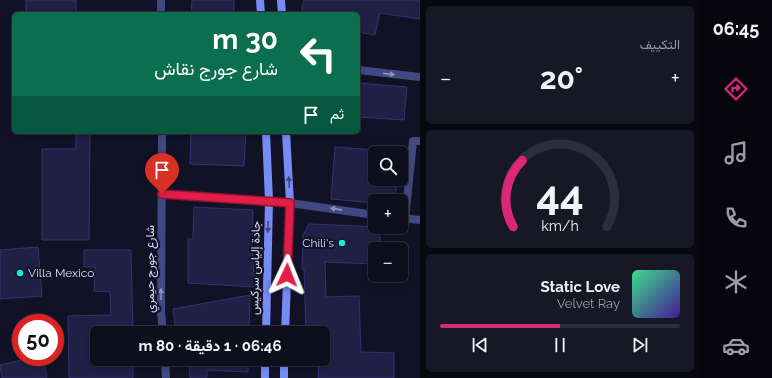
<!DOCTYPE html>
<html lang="ar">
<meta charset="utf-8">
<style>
:root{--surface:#0e0e1d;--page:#171726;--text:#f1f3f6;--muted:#9b9ca4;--line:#2e2e3b;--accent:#db2777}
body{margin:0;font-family:Raleway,Vazirmatn,sans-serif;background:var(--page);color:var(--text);direction:rtl;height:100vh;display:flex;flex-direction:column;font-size:15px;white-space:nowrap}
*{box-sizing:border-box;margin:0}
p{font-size:13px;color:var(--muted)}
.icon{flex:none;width:22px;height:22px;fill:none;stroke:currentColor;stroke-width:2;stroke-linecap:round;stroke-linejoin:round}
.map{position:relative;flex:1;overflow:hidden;direction:ltr}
.sheet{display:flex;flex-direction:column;gap:6px;padding:6px;background:#080810;width:280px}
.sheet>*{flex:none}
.guide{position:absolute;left:12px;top:12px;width:348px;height:122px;border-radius:6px;box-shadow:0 2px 6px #0003,0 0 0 1px var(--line);direction:rtl;background:#0b6e4f;color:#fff;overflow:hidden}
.tools{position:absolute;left:368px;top:146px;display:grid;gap:8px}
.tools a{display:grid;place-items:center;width:40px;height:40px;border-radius:6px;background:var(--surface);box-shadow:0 2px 6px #0003,0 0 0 1px var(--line);font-size:20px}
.speed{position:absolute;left:12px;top:314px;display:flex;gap:8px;font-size:20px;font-weight:700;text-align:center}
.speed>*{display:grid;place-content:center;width:52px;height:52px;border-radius:50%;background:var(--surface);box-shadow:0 2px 6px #0003,0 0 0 1px var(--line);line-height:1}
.speed .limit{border:6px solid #d22;background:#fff;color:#111}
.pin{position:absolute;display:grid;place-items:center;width:34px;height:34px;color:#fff;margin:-41px -17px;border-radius:50% 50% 50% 0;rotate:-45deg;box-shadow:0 0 4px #0007}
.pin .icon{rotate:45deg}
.me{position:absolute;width:44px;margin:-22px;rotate:2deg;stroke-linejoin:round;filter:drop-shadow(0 0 3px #0008)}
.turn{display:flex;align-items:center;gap:14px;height:84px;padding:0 16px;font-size:18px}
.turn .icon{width:52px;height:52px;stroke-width:2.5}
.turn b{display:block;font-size:28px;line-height:34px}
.then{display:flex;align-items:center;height:38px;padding:0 16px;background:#0003;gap:8px;font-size:15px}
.big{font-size:30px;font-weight:700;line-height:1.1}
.sheet .tile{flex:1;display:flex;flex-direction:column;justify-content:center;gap:6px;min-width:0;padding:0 14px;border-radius:6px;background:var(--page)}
.sheet .dial{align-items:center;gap:0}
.dial svg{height:104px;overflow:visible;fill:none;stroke:var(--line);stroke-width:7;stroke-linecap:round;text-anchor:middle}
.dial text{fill:var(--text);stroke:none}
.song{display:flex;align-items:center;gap:12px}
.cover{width:48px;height:48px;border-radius:6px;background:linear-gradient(135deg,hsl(150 70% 55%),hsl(260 70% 35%))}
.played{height:4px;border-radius:2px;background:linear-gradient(90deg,var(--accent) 50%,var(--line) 50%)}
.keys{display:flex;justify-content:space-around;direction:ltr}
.heat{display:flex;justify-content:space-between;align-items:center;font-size:22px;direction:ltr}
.trip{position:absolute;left:90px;top:326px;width:240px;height:40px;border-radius:6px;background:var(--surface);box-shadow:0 2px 6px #0003,0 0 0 1px var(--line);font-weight:700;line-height:40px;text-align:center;direction:rtl}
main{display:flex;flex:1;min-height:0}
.tab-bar{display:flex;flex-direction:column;width:72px;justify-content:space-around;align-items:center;background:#06060c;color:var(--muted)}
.tab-bar .icon{width:28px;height:28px}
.tab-bar .on{color:var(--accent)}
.tab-bar b{font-size:18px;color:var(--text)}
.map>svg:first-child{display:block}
.building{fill:#201f46;stroke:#343371}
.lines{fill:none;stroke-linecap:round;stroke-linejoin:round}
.street{stroke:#404982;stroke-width:8}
.secondary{stroke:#788bf5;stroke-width:8}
.oneway{fill:#8d92bf}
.oneway2{fill:#404884}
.route-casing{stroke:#92132f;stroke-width:10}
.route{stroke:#e11d48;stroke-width:7}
.poi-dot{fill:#14eede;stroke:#121227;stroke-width:1.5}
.labels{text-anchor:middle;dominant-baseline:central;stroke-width:4;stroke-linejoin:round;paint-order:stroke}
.poi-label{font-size:12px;fill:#dadcfc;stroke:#121227;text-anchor:end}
.street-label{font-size:12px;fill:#dadcfc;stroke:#121227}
</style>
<main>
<nav class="tab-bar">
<b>06:45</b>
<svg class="icon on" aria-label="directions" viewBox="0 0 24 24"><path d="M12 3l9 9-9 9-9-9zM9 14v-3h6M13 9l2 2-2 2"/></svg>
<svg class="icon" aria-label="music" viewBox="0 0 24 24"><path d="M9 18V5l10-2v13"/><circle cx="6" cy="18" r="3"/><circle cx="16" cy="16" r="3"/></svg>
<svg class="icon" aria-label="phone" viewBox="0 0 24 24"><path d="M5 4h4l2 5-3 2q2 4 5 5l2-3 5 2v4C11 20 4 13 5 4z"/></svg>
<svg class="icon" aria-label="climate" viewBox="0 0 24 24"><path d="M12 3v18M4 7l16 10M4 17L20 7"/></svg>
<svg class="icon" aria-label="car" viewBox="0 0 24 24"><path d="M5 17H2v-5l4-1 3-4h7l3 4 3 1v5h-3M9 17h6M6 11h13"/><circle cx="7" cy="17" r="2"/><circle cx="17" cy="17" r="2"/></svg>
</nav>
<section class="sheet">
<div class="tile"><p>التكييف</p>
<div class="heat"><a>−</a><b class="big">20°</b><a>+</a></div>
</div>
<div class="tile dial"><svg viewBox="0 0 100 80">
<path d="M14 69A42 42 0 1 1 86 69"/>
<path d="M14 69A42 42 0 0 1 21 18" stroke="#db2777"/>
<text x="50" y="56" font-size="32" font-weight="700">44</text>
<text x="50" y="72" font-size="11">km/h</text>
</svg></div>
<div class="tile">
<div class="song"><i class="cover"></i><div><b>Static Love</b><p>Velvet Ray</p></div></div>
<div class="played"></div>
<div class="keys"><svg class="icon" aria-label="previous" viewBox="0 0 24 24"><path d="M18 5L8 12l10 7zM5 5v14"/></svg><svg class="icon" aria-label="pause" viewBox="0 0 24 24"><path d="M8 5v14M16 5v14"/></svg><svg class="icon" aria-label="next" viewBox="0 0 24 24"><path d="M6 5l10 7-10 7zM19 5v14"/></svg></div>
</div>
</section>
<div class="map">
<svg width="420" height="378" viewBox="0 0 420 378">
<rect width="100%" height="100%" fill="#121227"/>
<g class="building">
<rect x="26" y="0" width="50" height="14"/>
<path d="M192,0H234V14H191Z"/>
<path d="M304,0H420V19L380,13L375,35L358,32V14H301Z"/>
<path d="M358,83L407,87L404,120L358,117Z"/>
<path d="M76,132H90L89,240H42V149H76Z"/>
<path d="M191,132H246L244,166L190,164Z"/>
<path d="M335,147L375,150V179H397L395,201H375V203L331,199Z"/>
<path d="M194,207L253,210L252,248L255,287L188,283V239H193Z"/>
<path d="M309,224L380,227V249H375V264L325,262L326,297L359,296L361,352L394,353V378H318L319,363H323V333H306L304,269H302L303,235Z"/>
<path d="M38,247L42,296L0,299V250Z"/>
<path d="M84,250H131L133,333H97V359H133V378H69L68,316L111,315L110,292L94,291L95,267H84Z"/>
<path d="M250,295L249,333H176L173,309Z"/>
<path d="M35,357H43L47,378H2L0,365Z"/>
<path d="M189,359H248V372L207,370V378H190Z"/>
</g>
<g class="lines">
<g class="street">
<path d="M161,0V14"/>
<path d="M358,70L420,77"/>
<path d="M162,132L161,312L163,333"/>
<path d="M162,194L290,203L375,215"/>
<path d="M401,218L420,220"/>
<path d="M405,219L413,141H420"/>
<path d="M165,359L166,378"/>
</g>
<g class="secondary">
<path d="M260,0L261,14"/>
<path d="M281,0L282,14"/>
<path d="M266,333L269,201L266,132"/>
<path d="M285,333L290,203L286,132"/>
<path d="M265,378V359"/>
<path d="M284,378V359"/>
</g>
</g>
<defs><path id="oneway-solid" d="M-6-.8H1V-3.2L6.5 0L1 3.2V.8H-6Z"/></defs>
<g class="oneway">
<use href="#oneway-solid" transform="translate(389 74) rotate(6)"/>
<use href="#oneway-solid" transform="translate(336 209) rotate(-172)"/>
<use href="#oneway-solid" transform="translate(161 294) rotate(-90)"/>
</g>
<g class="oneway2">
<use href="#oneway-solid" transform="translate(289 182) rotate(-93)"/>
<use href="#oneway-solid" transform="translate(268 227) rotate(91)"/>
</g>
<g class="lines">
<g class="route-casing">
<path id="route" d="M162,194L290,203L287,275"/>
</g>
<use href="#route" class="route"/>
</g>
<g class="poi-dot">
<circle cx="342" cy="243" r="4"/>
<circle cx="20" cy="273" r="4"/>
</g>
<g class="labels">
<g class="poi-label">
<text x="334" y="243">Chili's</text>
<text x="28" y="273" text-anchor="start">Villa Mexico</text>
</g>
<g class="street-label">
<text transform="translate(255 268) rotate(-89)">جادة إلياس سركيس</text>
<text transform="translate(150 269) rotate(-90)">شارع جورج حيمري</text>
</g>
</g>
</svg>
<div class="tools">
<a><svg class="icon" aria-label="search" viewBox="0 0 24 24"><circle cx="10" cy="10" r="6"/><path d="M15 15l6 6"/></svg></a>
<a>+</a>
<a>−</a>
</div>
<div class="speed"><div class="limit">50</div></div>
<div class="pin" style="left:162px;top:194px;background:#d93025"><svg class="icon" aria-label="arrive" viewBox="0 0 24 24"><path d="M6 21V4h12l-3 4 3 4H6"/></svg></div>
<svg class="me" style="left:287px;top:275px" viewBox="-20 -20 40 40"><path d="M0-17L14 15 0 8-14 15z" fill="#e11d48" stroke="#fff" stroke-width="4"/></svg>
<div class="trip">06:46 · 1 دقيقة · 80 m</div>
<div class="guide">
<div class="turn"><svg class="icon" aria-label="left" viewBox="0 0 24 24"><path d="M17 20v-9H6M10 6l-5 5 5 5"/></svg><div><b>30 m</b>شارع جورج نقاش</div></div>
<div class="then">ثم<svg class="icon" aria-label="arrive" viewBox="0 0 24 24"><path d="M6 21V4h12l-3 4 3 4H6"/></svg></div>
</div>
</div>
</main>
